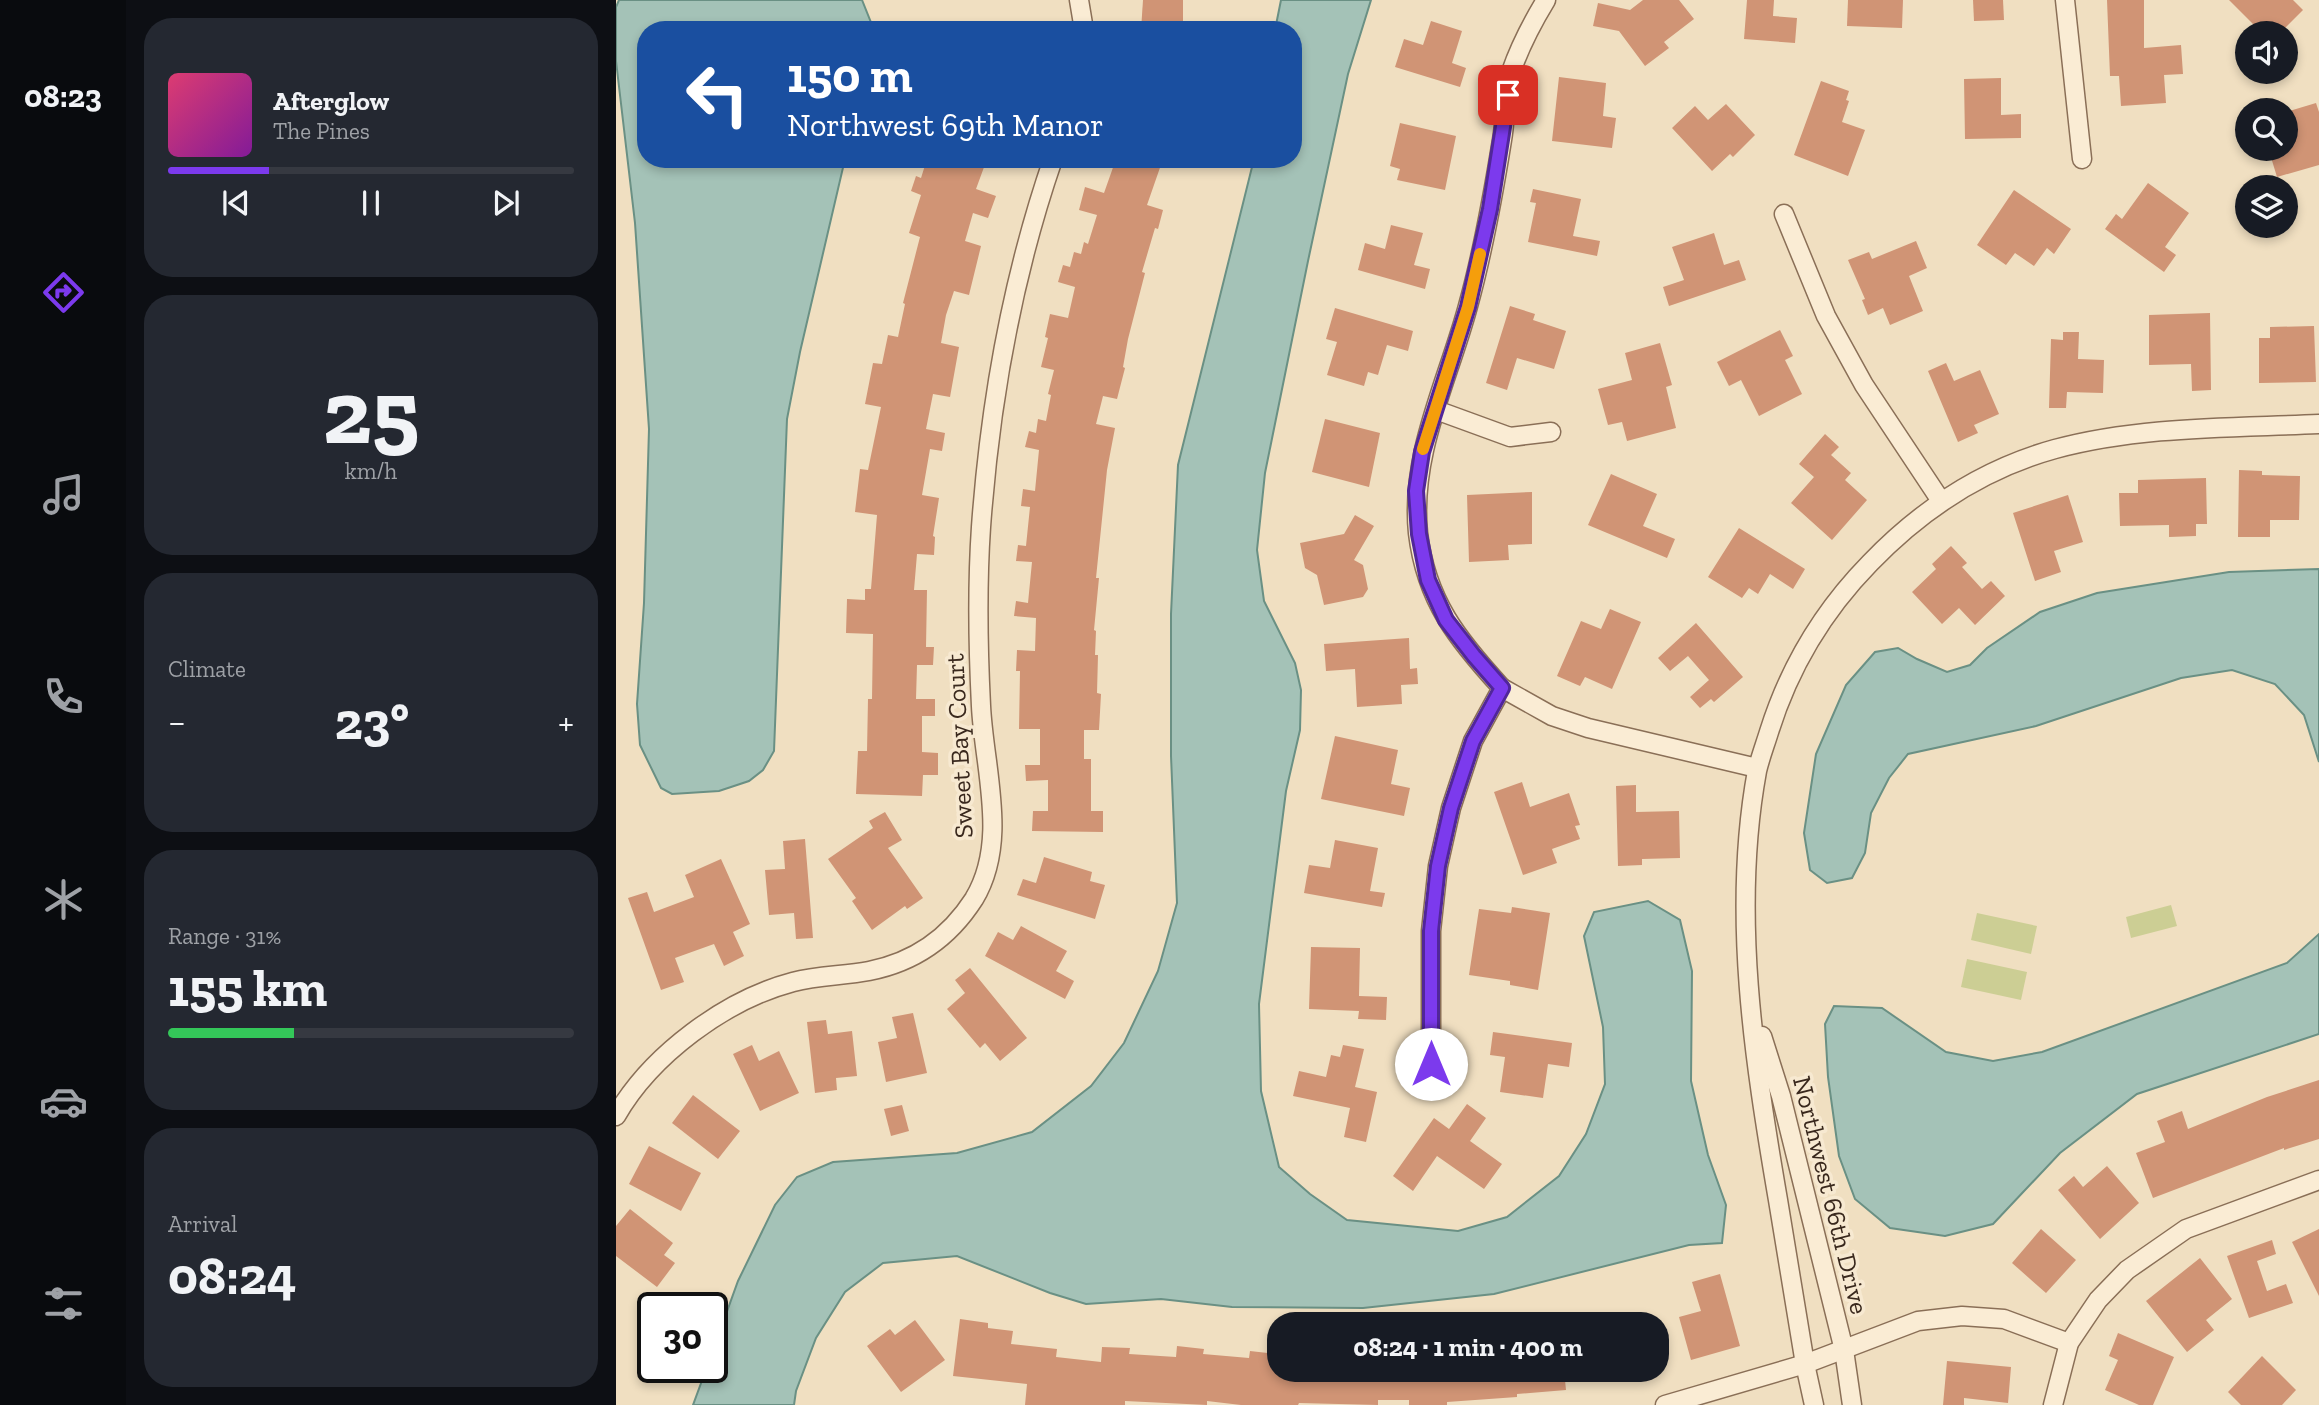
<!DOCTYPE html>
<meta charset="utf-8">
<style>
:root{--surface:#171b24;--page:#242831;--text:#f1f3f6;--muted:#9ea1a6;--line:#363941;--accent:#7c3aed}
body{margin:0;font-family:"Zilla Slab",serif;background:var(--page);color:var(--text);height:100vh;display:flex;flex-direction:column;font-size:26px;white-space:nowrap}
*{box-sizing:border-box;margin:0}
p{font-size:23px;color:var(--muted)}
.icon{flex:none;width:38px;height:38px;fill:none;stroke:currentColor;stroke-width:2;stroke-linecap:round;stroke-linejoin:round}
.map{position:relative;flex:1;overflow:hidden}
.sheet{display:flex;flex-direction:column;gap:18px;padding:18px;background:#0d0f14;width:490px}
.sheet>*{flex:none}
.guide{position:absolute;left:21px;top:21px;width:665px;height:147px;border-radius:28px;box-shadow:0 4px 10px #0003;background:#1a4fa0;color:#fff;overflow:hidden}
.controls{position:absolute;left:1619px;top:21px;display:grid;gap:14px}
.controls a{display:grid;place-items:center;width:63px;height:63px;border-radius:50%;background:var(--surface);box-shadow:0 4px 10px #0003;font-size:35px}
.speed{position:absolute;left:21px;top:1292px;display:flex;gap:14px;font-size:35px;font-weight:700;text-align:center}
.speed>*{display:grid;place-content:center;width:91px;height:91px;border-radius:50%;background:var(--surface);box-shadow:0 4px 10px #0003;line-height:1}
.speed .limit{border:4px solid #111;border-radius:10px;background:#fff;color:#111}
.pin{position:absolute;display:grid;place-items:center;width:60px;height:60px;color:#fff;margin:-30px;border-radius:14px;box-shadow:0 4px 10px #0006}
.me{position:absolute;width:77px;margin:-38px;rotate:0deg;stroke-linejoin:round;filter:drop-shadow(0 0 5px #0008)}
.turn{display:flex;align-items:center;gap:24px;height:147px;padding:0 35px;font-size:32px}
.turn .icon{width:91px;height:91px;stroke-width:2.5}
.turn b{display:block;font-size:49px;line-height:60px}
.big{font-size:52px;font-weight:700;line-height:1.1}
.sheet .card{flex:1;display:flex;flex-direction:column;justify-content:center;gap:10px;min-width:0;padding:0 24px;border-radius:28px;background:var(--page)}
.sheet .dial{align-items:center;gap:0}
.dial b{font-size:91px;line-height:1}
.song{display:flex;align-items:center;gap:21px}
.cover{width:84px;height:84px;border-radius:10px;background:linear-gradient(135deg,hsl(340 70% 55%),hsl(290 70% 35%))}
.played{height:7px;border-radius:4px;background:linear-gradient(90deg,var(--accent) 25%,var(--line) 25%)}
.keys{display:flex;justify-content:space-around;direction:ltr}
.heat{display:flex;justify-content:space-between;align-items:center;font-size:38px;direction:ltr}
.charge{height:10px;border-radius:5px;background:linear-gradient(90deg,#34c759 31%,var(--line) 0)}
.trip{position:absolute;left:651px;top:1312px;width:402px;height:70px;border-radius:28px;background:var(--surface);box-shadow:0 4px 10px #0003;font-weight:700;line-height:70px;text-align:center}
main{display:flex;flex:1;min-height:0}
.dock{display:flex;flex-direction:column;width:126px;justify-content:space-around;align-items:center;background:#090b0e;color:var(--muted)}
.dock .icon{width:49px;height:49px}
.dock .on{color:var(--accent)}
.dock b{font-size:32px;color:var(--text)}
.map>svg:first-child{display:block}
.green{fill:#ccce94}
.water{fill:#a4c2b7;stroke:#6a9084;stroke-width:2}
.building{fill:#d09475}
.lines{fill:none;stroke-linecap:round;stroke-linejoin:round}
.street-casing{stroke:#8a6f57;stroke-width:21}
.street{stroke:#faecd4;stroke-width:18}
.route-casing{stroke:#51269a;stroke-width:18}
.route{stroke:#7c3aed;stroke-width:12}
.slow{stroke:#f59e0b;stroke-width:12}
.labels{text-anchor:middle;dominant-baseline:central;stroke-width:7;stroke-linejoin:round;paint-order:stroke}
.street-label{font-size:26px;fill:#39281d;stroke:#f7e9d1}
</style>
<main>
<nav class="dock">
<b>08:23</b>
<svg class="icon on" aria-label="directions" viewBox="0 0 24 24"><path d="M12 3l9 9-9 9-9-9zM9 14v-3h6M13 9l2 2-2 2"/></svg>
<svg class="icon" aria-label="music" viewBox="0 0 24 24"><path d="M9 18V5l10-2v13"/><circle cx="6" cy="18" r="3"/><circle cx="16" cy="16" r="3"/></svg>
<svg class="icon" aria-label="phone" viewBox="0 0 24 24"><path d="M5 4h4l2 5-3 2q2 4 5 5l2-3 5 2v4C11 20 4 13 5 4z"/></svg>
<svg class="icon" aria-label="climate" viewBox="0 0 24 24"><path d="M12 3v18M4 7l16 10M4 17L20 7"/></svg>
<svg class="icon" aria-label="car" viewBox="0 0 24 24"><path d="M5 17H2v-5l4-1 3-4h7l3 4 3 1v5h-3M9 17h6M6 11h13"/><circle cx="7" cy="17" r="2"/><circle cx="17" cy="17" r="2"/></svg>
<svg class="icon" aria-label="filters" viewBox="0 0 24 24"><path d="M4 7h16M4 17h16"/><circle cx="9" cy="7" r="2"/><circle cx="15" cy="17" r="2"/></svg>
</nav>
<section class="sheet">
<div class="card">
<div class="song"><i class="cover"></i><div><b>Afterglow</b><p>The Pines</p></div></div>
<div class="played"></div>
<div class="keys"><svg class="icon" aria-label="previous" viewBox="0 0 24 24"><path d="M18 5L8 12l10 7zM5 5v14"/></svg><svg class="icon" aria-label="pause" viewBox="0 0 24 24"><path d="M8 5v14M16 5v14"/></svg><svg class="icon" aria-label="next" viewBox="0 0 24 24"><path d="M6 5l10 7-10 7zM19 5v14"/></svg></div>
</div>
<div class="card dial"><b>25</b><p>km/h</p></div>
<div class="card"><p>Climate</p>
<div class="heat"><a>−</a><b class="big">23°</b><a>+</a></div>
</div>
<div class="card"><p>Range · 31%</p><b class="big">155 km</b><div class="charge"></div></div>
<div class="card"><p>Arrival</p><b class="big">08:24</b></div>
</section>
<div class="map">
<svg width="1703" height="1405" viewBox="0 0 1703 1405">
<rect width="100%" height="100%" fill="#f0dfc1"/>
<g class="green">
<path d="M1555,905L1561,926L1515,938L1510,917Z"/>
<path d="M1361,913L1421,926L1415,954L1355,940Z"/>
<path d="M1351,959L1411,972L1405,1000L1345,987Z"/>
</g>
<g class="water">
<path d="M3,0H246L258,30H30V159H229L184,352L171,419L158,751L147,770L133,781L103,791L56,794L45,788L24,745L21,704L28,603L33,429L19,223L0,61V7Z"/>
<path d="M665,0H755L732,74L692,261L649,473L641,550L648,601L679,663L685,690L684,730L670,791L643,1004L645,1091L663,1167L694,1194L731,1220L842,1231L891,1217L943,1176L970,1134L989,1084L987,1027L968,936L978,912L1032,901L1064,920L1076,971L1075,1081L1092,1155L1110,1205L1106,1243L1073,1245L878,1294L747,1308L616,1307L545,1299L470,1304L434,1293L341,1256L267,1263L229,1292L200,1338L180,1391L178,1405H77L91,1367H96V1353L122,1281L159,1205L181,1177L217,1162L341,1153L416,1132L475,1086L508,1043L542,971L561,903L555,756V614L562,465L638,159H677V30H659Z"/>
<path d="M1703,569V762L1688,715L1659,684L1616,670L1565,678L1420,726L1292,754L1273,778L1255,813L1249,853L1236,878L1211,883L1194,870L1188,833L1200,754L1230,685L1259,652L1282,648L1301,659L1331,672L1354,665L1371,648L1424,612L1481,593L1613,572Z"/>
<path d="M1703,934V1034L1521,1094L1444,1153L1377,1224L1329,1236L1274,1228L1239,1199L1223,1156L1212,1077L1209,1024L1218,1006L1266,1008L1330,1052L1377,1061L1426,1052L1671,963Z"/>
</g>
<g class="building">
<path d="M527,0H567V30H525Z"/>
<path d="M1027,0H1063L1078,19L1048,42L1053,48L1029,66L1003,31L977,26L982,3L1014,10Z"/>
<path d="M1131,0H1158L1157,16L1181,18L1179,43L1128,39Z"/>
<path d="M1232,0H1287L1286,28L1231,26Z"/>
<path d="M1357,0H1387L1388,20L1358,21Z"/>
<path d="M1491,0H1528V48L1565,45L1567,74L1548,75L1550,103L1505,106L1503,76H1494Z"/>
<path d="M1613,0H1677L1687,10L1664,33H1646Z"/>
<path d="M815,21L846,31L836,63L850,68L844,87L779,67L788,39L807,45Z"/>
<path d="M943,77L990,83L987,116L1000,118L996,148L936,141Z"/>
<path d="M1385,78V115L1405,114V138L1349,139L1348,79Z"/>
<path d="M1205,81L1233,91L1230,100L1233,101L1226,122L1249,130L1232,176L1178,155Z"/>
<path d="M1700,103L1703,112V165L1661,177L1654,154L1670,150V112Z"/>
<path d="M1110,104L1139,135L1117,157L1114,154L1096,171L1056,128L1079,106L1092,120Z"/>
<path d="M784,123L840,136L829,190L781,180L784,169L774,166Z"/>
<path d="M311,159H371L360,189L380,196L372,218L357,213L349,241L365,246L353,295L338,291L330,315L325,343L343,347L334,397L317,394L310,429L329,433L326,451L314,449L306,495L323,498L317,536L319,537L318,555L301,554L298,590H311L310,647H318L317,665H301L300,699H319V716H306V752L322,753V775H307L306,796L240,794L242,751H251L252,699H256L257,634L230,633L231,599L249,600V589H255L261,515L239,512L244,469L252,470L265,407L249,404L257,363L266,364L272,335L282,337L289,304L287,303L304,237L293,233L305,195L295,191L300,176L305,178Z"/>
<path d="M500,159H547L531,205L547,210L542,229L539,228L526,272L529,273L512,339L507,367L509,368L501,399L487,396L480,424L499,428L491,470L480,578H483L478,630L480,631L479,655H482L481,693L485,694L483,730H468V759H475V811H487V832L416,831L417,811H432V780L410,781L409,765H424V729H403L404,671H400L401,650L419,651L420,618L398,616L400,601L412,603L416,562L400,561L402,545L410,546L414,507L405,506L407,489L419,491L423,450L409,447L413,431L420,433L422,419L430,421L435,395L432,394L438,370L425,367L432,338L429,337L434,314L452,318L459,287L442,282L447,265L454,267L458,252L465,254L468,242L472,244L481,215L463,210L469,187L488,193Z"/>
<path d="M1532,183L1573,213L1549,247L1560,255L1548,272L1489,229L1500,214L1506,219Z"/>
<path d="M917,189L965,199L957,236L984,241L981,256L912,242L920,203L914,202Z"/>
<path d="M1398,190L1455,229L1438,254L1431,248L1418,266L1399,253L1390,265L1361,245Z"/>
<path d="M775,225L807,233L798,265L814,269L809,289L742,270L749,243L769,249Z"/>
<path d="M1098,233L1108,265L1123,260L1130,280L1053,306L1047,287L1068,280L1056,247Z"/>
<path d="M1300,241L1311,268L1293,276L1307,311L1274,325L1267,308L1252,315L1246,300L1249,299L1232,260L1253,252L1256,259Z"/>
<path d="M894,306L919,314L917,320L950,331L938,369L901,358L891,390L870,383Z"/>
<path d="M719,308L797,331L792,351L771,345L762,375L752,372L748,386L711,375L721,342L710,339Z"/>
<path d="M1594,313L1595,390L1576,391L1575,364L1533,365V315Z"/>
<path d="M1698,326L1700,382L1643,383V338H1654V327Z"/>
<path d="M1164,330L1177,356L1169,360L1186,394L1143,416L1125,380L1113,386L1101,362Z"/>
<path d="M1447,332H1463L1462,359L1488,360L1487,393L1451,392L1450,408H1433L1435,339L1447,340Z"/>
<path d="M1044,343L1056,385L1050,387L1060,428L1011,441L1006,422L992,425L982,389L1016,380L1009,353Z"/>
<path d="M1330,363L1338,381L1364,370L1383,414L1358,425L1362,433L1342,442L1312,371Z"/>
<path d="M709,419L764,433L753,487L696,472Z"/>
<path d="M1209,434L1223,447L1215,455L1235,473L1229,480L1251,500L1216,540L1175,503L1198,477L1183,464Z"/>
<path d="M1623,470L1646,471V475L1684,476L1683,520H1654V537H1622Z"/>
<path d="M995,474L1041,494L1027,526L1059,539L1051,558L972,525Z"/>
<path d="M1590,478L1591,524H1580V536L1553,537V525L1504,526L1503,493H1522V480Z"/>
<path d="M916,492V544L892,545L893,560L853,562L851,495Z"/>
<path d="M1452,495L1467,542L1438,551L1445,572L1419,581L1397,513Z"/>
<path d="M739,515L758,526L738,560L747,565L752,589L747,597L708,605L701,575L689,568L684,543L728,534Z"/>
<path d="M1123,528L1189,569L1177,589L1154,574L1142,594L1133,588L1126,598L1092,577Z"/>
<path d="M1335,546L1351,563L1346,567L1366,589L1375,581L1389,596L1359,625L1343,608L1326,624L1296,592L1320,569L1316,564Z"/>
<path d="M994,609L1025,622L996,689L969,677L964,686L941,676L965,621L985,629Z"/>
<path d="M1080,623L1127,677L1098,702L1095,699L1084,708L1074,697L1093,680L1072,656L1054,671L1042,658Z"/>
<path d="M793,638L794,669L801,668L802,684L785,685L786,704L741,707L739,669L710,671L708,644Z"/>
<path d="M719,736L782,750L775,784L794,788L788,816L705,799Z"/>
<path d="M906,782L914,807L953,793L964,825L959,826L964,839L936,849L941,863L907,875L878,792Z"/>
<path d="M1020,785V812L1063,811L1064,858L1026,859V865L1002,866L1000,786Z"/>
<path d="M269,812L286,840L272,848L307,898L291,909L289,906L256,930L236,901L240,898L212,859L257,828L253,821Z"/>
<path d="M189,839L197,938L180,939L178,913L153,915L149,870L169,869L167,841Z"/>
<path d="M719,840L762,848L754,891L769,893L766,907L688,893L693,865L714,868Z"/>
<path d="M428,857L476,872L474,881L489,885L479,919L401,895L407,879L420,883Z"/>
<path d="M105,859L134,924L117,932L128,956L108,966L98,944L59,958L68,982L45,990L12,898L31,892L38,912L78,897L69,875Z"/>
<path d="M896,907L934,913L922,990L894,985V981L853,975L863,909L895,913Z"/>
<path d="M405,926L451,951L440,971L458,981L449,999L369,956L382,932L397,940Z"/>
<path d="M695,947L744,948L743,996L771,997L770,1020L742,1019L743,1011L693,1009Z"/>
<path d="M354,968L411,1038L384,1061L369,1043L364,1048L331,1009L349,993L339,980Z"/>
<path d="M297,1013L311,1073L270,1082L262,1042L281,1038L276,1017Z"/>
<path d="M210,1020L212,1034L236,1031L241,1076L220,1078L221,1090L199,1093L191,1022Z"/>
<path d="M877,1032L956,1043L953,1067L932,1064L927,1098L884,1092L889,1057L874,1055Z"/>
<path d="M136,1045L143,1061L163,1051L183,1093L144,1111L117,1054Z"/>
<path d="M727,1045L748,1049L739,1087L761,1092L750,1142L728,1137L734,1108L677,1096L683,1071L710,1077L715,1055L724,1057Z"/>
<path d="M1703,1080V1139L1668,1150V1148L1537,1198L1520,1153L1549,1142L1541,1121L1566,1111L1572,1129L1651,1097Z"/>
<path d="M77,1095L124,1131L102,1159L56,1123Z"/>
<path d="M851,1104L870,1118L854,1141L886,1164L868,1189L821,1156L797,1191L777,1176L818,1118L833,1129Z"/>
<path d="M286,1105L293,1131L275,1136L268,1109Z"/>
<path d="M33,1146L85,1173L65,1211L13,1184Z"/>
<path d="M1491,1166L1523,1203L1484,1239L1442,1190L1458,1176L1467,1187Z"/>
<path d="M14,1209L57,1243L48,1255L59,1263L41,1287L0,1256V1226Z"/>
<path d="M1425,1229L1460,1260L1430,1293L1396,1263Z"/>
<path d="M1703,1229V1296L1676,1242Z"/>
<path d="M1656,1240L1660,1254L1641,1261L1651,1291L1670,1284L1677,1303L1633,1318L1611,1256Z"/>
<path d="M1584,1258L1616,1299L1590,1320L1598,1330L1571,1352L1530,1301Z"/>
<path d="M1104,1274L1124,1346L1075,1360L1063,1317L1085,1311L1076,1282Z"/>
<path d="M344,1319L372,1323V1328L397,1331L395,1344L441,1349L440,1357L485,1362L486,1347L514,1348L513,1354L560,1357L561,1346L588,1349L587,1354L633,1358L634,1351L661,1354L663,1370H948L950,1390L901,1394V1397L831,1402V1405H793V1400H762V1405L683,1403L682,1405H625L591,1401V1405L509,1401V1405H409L411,1384L337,1376Z"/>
<path d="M299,1320L329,1360L285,1392L251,1346L274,1329L279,1335Z"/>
<path d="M1502,1333L1558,1357L1537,1405H1523L1489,1390L1502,1360L1493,1356Z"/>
<path d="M1646,1356L1680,1390L1666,1405H1625L1612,1392Z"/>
<path d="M1331,1361L1395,1367L1392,1403L1348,1398V1405H1327Z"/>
</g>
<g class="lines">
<g class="street-casing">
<g id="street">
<path d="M463,0L468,30"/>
<path d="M1449,0L1466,159"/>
<path d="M1168,214L1210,316L1248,385L1325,501"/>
<path d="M820,410L894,437L935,432"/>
<path d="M886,688L936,716L972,728L1141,768"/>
<path d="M1146,1036L1165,1096L1228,1350L1236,1405"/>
<path d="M815,1064V931L822,866L835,808L857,741L886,688C842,640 810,601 802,533C794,453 832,381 852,306C867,252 877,196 886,140C890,118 888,93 895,72C904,46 916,23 930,0"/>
<path d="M0,1116C35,1055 109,1000 177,982C202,975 228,976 253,971C299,962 333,938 358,899C393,841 368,769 365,706C362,647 361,586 365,527C374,403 396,278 437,159"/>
<path d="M1049,1405L1189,1364L1302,1321L1346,1316L1388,1319L1453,1343"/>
<path d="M1198,1405L1189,1364C1180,1310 1171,1255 1162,1200C1138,1060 1115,912 1141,771C1144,758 1149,745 1153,732C1173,668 1207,611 1254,563C1305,510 1367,469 1439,449C1524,426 1615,428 1703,424"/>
<path d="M1437,1405L1453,1343L1482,1300L1511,1270L1570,1229L1703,1180"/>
</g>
</g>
<use href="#street" class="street"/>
</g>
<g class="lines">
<g class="route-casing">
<path id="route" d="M815,1064V931L822,866L835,808L857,741L886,688L858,656L830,620L812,580L803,534L800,491L806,452L852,307L874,209L892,95"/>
</g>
<use href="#route" class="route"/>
<path class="slow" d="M807,449L852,307L864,254"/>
</g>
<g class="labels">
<g class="street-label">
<text transform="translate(343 746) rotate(-93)">Sweet Bay Court</text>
<text transform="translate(1215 1195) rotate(76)">Northwest 66th Drive</text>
</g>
</g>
</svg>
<div class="controls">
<a><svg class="icon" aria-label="sound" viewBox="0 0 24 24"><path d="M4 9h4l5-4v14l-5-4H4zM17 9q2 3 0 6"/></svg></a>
<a><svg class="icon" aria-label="search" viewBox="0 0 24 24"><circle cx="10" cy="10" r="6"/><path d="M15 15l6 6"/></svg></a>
<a><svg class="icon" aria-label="layers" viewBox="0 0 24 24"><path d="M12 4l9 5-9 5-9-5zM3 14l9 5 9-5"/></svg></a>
</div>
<div class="speed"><div class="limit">30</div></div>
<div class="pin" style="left:892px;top:95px;background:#d93025"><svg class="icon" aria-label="arrive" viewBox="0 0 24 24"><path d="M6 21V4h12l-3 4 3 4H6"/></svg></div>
<svg class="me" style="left:815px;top:1064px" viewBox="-20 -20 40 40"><circle r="19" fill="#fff"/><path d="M0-13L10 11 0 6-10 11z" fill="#7c3aed"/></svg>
<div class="trip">08:24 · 1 min · 400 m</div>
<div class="guide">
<div class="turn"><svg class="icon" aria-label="left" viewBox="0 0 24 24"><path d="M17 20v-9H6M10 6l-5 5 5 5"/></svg><div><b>150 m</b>Northwest 69th Manor</div></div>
</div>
</div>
</main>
